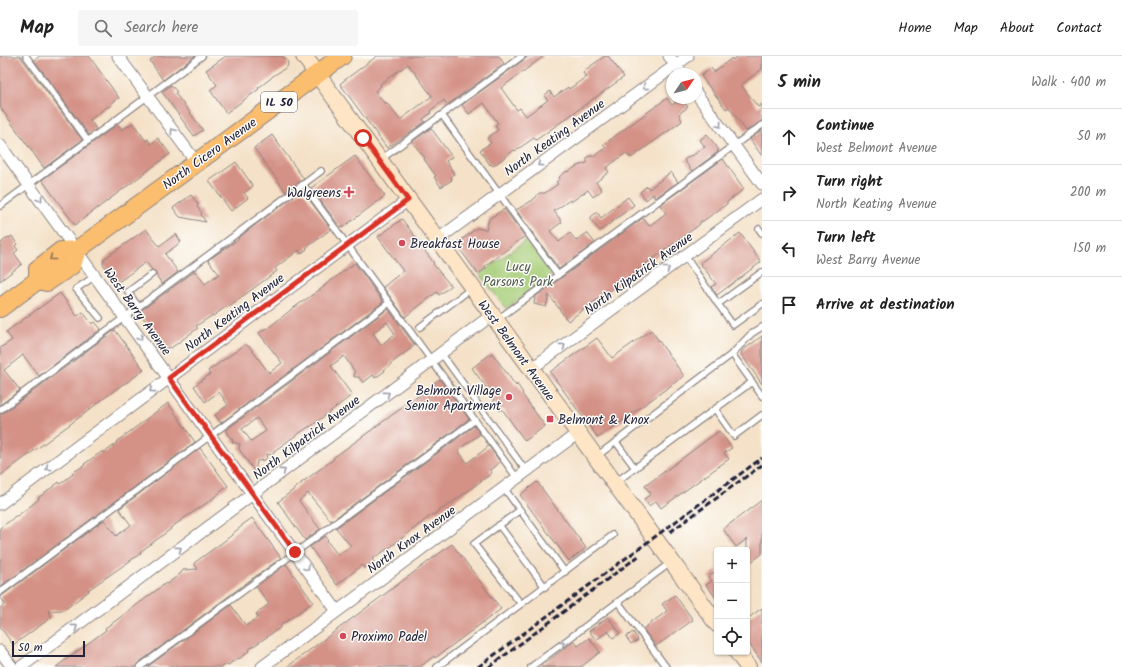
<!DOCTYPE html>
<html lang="en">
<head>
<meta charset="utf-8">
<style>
	body { margin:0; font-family:Kalam,sans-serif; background:#f6f6f6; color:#222 }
	.controls { position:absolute; right:12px; bottom:12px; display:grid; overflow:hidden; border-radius:4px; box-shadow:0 1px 3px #0004 }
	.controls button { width:36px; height:36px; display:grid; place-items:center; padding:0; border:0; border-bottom:1px solid #e0e0e0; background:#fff; color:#222; font:20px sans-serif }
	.compass { position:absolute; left:666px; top:12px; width:36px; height:36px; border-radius:50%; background:#fff; box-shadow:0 1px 3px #0004; rotate:55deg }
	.scale { position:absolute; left:12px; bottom:10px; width:73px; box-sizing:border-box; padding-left:4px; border:2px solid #22223b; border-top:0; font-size:11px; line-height:14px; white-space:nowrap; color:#22223b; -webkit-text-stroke:3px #fdfcf7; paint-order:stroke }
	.stop { position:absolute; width:12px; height:12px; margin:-9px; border:3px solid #d93025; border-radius:50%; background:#fff }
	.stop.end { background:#d93025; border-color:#fff; box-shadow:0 1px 4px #0008 }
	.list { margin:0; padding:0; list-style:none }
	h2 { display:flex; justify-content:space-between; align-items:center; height:52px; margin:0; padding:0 16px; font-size:17px }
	h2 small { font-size:13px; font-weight:400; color:#767676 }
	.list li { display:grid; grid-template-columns:26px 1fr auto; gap:12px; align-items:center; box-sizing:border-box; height:56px; padding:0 16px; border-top:1px solid #e0e0e0 }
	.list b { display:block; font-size:15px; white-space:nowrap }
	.list p { margin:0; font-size:13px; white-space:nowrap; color:#767676 }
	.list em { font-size:13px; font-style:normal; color:#767676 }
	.icon { flex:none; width:22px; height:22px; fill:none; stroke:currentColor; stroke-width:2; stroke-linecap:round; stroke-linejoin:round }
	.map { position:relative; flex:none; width:762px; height:611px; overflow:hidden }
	header { display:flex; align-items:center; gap:24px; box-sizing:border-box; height:56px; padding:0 20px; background:#fff; border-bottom:1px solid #e0e0e0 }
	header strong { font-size:19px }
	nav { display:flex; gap:22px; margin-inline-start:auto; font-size:14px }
	.search { width:280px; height:36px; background:#f6f6f6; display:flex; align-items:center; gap:10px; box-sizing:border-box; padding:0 14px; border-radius:4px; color:#767676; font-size:15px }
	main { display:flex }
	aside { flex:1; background:#fff }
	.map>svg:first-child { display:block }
	.green { fill:#a7ce79; stroke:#64785a }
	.building { fill:#d49186; fill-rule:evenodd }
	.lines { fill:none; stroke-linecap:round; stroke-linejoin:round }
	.service-casing { stroke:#8b8281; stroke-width:8 }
	.minor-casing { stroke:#8b8281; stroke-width:13 }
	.secondary-casing { stroke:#8b8281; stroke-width:18 }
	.primary-casing { stroke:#8b8281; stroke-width:20 }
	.service { stroke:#fff; stroke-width:5.5 }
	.minor { stroke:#fff; stroke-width:11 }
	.secondary { stroke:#fde5c5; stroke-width:16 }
	.primary { stroke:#fbbd6e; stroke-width:18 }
	.rail { stroke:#22223b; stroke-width:3; stroke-dasharray:6 3; stroke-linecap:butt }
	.oneway { stroke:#9c9ca7 }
	.oneway2 { stroke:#8e7054 }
	.route { stroke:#d93025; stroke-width:5 }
	.poi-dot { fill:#d1495b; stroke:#fdfcf7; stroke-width:1.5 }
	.labels { text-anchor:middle; stroke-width:3; stroke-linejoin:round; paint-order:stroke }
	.shield { fill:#fdfcf7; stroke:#646373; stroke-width:1 }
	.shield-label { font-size:12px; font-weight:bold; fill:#22223b }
	.street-label { font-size:13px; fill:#22223b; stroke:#fdfcf7 }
	.poi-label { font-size:13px; fill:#22223b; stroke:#fdfcf7; text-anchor:start }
	.park-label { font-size:13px; fill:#515e51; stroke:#fdfcf7 }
</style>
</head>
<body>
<header>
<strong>Map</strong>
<div class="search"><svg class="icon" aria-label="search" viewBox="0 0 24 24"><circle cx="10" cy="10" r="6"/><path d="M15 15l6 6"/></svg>Search here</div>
<nav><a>Home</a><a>Map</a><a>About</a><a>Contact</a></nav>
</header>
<main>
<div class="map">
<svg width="762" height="611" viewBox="0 0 762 611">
	<rect width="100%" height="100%" fill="#fdfcf7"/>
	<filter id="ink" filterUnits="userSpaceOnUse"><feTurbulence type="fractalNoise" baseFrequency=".025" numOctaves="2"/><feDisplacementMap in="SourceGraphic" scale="8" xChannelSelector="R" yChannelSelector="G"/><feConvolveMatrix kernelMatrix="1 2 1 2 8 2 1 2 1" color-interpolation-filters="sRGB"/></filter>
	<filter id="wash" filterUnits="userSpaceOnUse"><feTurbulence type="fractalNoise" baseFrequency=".012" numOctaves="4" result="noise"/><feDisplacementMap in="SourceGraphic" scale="16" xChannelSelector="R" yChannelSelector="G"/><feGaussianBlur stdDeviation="0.9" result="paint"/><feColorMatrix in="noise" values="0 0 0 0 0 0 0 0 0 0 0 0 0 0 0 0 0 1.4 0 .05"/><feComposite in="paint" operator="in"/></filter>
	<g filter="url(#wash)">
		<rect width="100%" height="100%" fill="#f4e1c7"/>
		<polygon class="green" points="529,182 555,217 506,253 480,218"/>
		<g id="blocks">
			<g class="building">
				<polygon points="0,0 20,0 82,84 44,112 0,51"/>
				<polygon points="40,0 89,0 119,42 112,46 112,48 109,51 107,51 90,64 96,73 89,79 34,4"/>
				<polygon points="156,0 195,0 163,24 150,5"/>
				<polygon points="226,0 282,0 287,4 288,8 287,11 273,20 270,23 258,32 259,33 226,57 210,34 217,29 206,14"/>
				<path d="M377,0H499L504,8L447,49L444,44L430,55L431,57L423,63L425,66L387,92L340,28L342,26ZM408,8L432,40L400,64L386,46L385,48L375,35L381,30L380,28Z"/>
				<polygon points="529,0 544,0 501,32 517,54 520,52 526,60 548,44 544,40 550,35 554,41 568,31 569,33 586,21 583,17 585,15 585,14 605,0 608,0 624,21 536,84 534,82 515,95 514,94 493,110 491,108 490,109 480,94 491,87 487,82 498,74 495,69 498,67 484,47 469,58 462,49"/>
				<polygon points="738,0 762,0 762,13 741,29 758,51 762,48 762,65 746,75 729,51 726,53 701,20 711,12 714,16 732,2 733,4"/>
				<polygon points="171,29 177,36 175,37 203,74 194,80 162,36"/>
				<polygon points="667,42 672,49 681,42 688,51 679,58 682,65 631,102 630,100 629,101 626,97 606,112 609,116 596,126 602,134 593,141 588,134 571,146 570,144 554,155 562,166 550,175 559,186 570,177 576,185 587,177 595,187 559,213 516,154 533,144 539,137 545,137 558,128 556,126 560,123 559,121 567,115 568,116 577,110 587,107 587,102 590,100 595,100 606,92 603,89"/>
				<polygon points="133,67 146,85 148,83 151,88 158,82 170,98 75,169 42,124 118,68 122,74"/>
				<polygon points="431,72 452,101 446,105 454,118 451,120 452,122 451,123 452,124 441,131 434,121 436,120 424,103 425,102 412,86"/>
				<polygon points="762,74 762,100 750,83"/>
				<polygon points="707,78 719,94 717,95 718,96 692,115 684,104 691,99 692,100 705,91 700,84"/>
				<polygon points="272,79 304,123 286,136 254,92"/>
				<polygon points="355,100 385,140 342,172 338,168 311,132"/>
				<polygon points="723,103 744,133 727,146 727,148 703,165 701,165 699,169 568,265 549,239 546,251 534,248 535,241 643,162 649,170 666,157 660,149"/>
				<polygon points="236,106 253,130 244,137 248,142 231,155 209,125"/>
				<polygon points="671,116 678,126 655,142 653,138 646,144 640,136 647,130 649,133"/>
				<polygon points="302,134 331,173 306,192 307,193 301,198 299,194 275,212 277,215 228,251 227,250 213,260 213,259 196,270 198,272 171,292 169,291 166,293 139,256 195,215 205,228 219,218 208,204 239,183 238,182"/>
				<polygon points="191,139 198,148 197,151 202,157 201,159 206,166 180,161 173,152"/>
				<polygon points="628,141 634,149 600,175 591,164 591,161 597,156 601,162"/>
				<polygon points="504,153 525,180 485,210 486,212 478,218 456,188 477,172 486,174 489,163"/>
				<polygon points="402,163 425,194 424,194 434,207 433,208 451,230 439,239 437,236 405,261 383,231 403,215 378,181"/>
				<polygon points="146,173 159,190 176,178 181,186 165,198 178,216 162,228 156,219 156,216 152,214 146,206 117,227 103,208 104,203"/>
				<polygon points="740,177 761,206 717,239 711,231 716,228 700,207"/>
				<polygon points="12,180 17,188 15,190 18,194 14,197 22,208 0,225 0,188 8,181 9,182"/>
				<polygon points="355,207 383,246 221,367 215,359 228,349 219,336 205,346 194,330 210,318 208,315 246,288 248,291 249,290 269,317 282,307 259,277 266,272 267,273 292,253 325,230 325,229"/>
				<polygon points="60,237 77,260 83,256 92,268 95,266 101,273 39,320 23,299 4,314 20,334 0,349 0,292 12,284 6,276"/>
				<path d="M388,253L414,288V290L390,308L391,309L384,314L385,315L375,322L373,319L363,327L359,321H354L355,316L344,300L331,310L352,339L310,371V370L288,385L274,395V397L272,399L267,398L266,403L264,404L257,405L255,416L239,393L240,388L232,386L233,384L227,378V376L226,374ZM387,266L395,278L381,289L373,277ZM257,362L266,375L251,385L242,373Z"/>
				<polygon points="115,274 144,314 130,324 124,328 123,328 99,346 88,355 0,420 0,358 3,357 40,330 44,327"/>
				<polygon points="651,274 684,320 598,382 550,316 597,282 612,302"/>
				<polygon points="762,280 762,328 741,298 742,295"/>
				<polygon points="492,297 516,330 517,328 523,337 522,338 545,370 525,385 502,353 500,355 493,346 495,344 472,312"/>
				<polygon points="440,323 469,363 331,465 308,437 299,445 320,473 305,484 278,446 302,427 301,427 334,403 333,402 432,330 431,329"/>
				<polygon points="168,347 195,386 0,531 0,472 11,464 15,460 17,460 33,448 39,443 38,442 59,426 60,428 73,418 72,417 85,409 84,408 103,395 104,397 117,387 116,386"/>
				<polygon points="474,370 480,378 458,394 467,407 489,390 500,406 490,414 492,417 450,448 429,461 389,492 372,503 374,506 364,512 362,509 337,529 310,491 325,480 328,484 327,485 338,499 351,490 336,472"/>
				<polygon points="719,375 732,392 724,397 729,403 661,452 656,445 649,450 644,443 651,438 645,430"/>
				<polygon points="200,392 228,430 214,441 214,442 170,472 171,473 140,496 141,497 137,500 88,534 89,535 68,551 62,554 48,555 52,561 13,589 12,587 0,571 0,552 5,548 0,540 3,539 104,464 116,480 131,469 119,453"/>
				<polygon points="537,426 586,492 569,505 520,439"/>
				<polygon points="762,444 762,498 747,509 747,483 736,491 723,473"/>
				<polygon points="252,462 281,502 249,525 137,608 136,611 56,611 106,574 105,572 114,566 166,527 167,528 181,517 183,514 198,513 194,507 223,486 232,479 232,478 242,470 242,469"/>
				<polygon points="452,488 501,553 435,602 434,600 420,611 287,611"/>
				<polygon points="286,508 313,546 280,570 281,571 248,594 249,595 239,603 238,602 228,609 227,608 222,611 147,611 231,549 246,570 258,561 256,558 269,548 256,530"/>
				<polygon points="717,514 717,543 706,529 712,525 708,521"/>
				<polygon points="675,539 693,564 656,590 643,573 667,555 662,548"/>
				<polygon points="762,552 762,606 747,585 747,563"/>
				<polygon points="608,561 620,577 613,582 608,575 596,584 589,575"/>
				<polygon points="633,576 638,584 631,588 626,581"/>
				<polygon points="589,582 600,596 581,611 540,611 574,585 578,590"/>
			</g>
		</g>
	</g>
	<g filter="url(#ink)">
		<use href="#blocks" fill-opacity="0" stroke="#8b8281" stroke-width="1"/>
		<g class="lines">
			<defs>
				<g id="service">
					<polyline points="26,0 88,85"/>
					<polyline points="442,59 558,219"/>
					<polyline points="380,104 522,0"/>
					<polyline points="303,128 517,422"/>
					<polyline points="0,150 202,0"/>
					<polyline points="759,173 762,177"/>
					<polyline points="685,200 718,248 762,216"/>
					<polyline points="95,220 76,233 100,262"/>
					<polyline points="718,248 733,269 762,248"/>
					<polyline points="138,250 128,236 152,218"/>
					<polyline points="498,263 762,69"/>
					<polyline points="420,271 472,232"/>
					<polyline points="441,297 526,415"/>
					<polyline points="732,298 751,278 762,271"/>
					<polyline points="715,353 752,326"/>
					<polyline points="0,354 321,115"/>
					<polyline points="616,386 635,412"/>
					<polyline points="597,400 732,298 762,340"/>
					<polyline points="616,426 715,353 734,380 762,359"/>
					<polyline points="504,432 565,516"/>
					<polyline points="520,454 474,488 521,548"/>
					<polyline points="499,469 545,531"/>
					<polyline points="0,536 389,247"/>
					<polyline points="618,546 666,611"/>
					<polyline points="140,611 475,364"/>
					<polyline points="437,611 613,479"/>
					<polyline points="531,611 670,507"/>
				</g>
				<g id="minor">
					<polyline points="118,0 196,106"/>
					<polyline points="669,0 682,18"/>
					<polyline points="696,37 762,128"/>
					<polyline points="0,89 337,555"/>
					<polyline points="437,184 688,0"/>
					<polyline points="531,313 762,143"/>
					<polyline points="0,448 408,144"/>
					<polyline points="0,595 12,611"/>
					<polyline points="21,611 492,259"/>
					<polyline points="262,611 578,377"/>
				</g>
				<g id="secondary">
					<polyline points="304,0 717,568"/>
					<polyline points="737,596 748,611"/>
				</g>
				<g id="primary">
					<polyline points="38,224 38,213 61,195 77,194 342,0"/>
					<polyline points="38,224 47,226 72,209 77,194"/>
					<polyline points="0,252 38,224"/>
				</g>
			</defs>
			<use href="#service" class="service-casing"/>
			<use href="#minor" class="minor-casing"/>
			<use href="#secondary" class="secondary-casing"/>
			<use href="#primary" class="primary-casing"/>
			<use href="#service" class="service"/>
			<use href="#minor" class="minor"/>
			<use href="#secondary" class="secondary"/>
			<use href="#primary" class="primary"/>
			<g class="rail">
				<polyline points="670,476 762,409"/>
				<polyline points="478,611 762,402"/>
				<polyline points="489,611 640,499"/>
			</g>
		</g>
		<defs><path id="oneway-chevron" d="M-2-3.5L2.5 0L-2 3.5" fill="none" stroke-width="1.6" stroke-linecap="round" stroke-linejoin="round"/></defs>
		<g class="oneway">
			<use href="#oneway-chevron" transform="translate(645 31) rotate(144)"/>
			<use href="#oneway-chevron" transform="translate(719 69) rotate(54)"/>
			<use href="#oneway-chevron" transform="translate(173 75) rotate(-126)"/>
			<use href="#oneway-chevron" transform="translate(540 108) rotate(144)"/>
			<use href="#oneway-chevron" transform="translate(40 143) rotate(54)"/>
			<use href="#oneway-chevron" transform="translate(667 213) rotate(-36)"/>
			<use href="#oneway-chevron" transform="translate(140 282) rotate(54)"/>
			<use href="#oneway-chevron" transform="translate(563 290) rotate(-36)"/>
			<use href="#oneway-chevron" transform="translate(152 334) rotate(143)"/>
			<use href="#oneway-chevron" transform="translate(387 338) rotate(-37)"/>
			<use href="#oneway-chevron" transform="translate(48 412) rotate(143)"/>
			<use href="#oneway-chevron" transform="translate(283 415) rotate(-37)"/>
			<use href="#oneway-chevron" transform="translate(179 493) rotate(-37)"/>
			<use href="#oneway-chevron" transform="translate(307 512) rotate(54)"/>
			<use href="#oneway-chevron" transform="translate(75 571) rotate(-37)"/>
			<use href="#oneway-chevron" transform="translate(562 588) rotate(-37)"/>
		</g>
		<use class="oneway2" href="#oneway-chevron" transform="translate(52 202) rotate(142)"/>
	</g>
	<g class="lines" filter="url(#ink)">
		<polyline class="route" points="295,496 169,322 408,144 363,82"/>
	</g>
	<g class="poi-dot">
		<path d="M347 130h4v4h4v4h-4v4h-4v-4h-4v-4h4z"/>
		<circle cx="402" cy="187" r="4"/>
		<circle cx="509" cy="341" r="4"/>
		<rect x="546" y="359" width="8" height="8" rx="2"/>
		<circle cx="343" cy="580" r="4"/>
	</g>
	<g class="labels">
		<rect class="shield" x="261" y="36" width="36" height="20" rx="3"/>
		<g class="shield-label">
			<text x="279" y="50">IL 50</text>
		</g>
		<g class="street-label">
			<text transform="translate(554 81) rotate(-36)" y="5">North Keating Avenue</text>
			<text transform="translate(209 97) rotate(-36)" y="5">North Cicero Avenue</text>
			<text transform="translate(638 217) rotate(-36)" y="5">North Kilpatrick Avenue</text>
			<text transform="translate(138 255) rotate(54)" y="5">West Barry Avenue</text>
			<text transform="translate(234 256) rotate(-37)" y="5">North Keating Avenue</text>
			<text transform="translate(517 294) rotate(54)" y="5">West Belmont Avenue</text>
			<text transform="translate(306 381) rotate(-37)" y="5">North Kilpatrick Avenue</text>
			<text transform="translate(411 483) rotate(-36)" y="5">North Knox Avenue</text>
		</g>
		<g class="poi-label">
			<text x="341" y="141" text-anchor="end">Walgreens</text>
			<text x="410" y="192">Breakfast House</text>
			<text x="501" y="339" text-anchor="end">Belmont Village<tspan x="501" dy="15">Senior Apartment</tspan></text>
			<text x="558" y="368">Belmont &amp; Knox</text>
			<text x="351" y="585">Proximo Padel</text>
		</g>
		<g class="park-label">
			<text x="518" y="215">Lucy<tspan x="518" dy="15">Parsons Park</tspan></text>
		</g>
	</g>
</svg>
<div class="controls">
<button>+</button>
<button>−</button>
<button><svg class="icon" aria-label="locate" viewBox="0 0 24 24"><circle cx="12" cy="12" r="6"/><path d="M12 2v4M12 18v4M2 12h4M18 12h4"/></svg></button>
</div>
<svg class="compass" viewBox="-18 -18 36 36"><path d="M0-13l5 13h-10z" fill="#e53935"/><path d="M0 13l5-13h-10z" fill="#767676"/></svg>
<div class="scale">50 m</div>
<div class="stop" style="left:363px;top:82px"></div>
<div class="stop end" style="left:295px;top:496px"></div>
</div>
<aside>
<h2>5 min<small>Walk · 400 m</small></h2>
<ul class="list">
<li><svg class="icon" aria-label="ahead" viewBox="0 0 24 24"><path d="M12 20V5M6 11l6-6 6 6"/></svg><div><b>Continue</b><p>West Belmont Avenue</p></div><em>50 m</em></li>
<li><svg class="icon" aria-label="right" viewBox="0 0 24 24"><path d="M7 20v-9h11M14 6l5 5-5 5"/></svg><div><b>Turn right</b><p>North Keating Avenue</p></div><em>200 m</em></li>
<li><svg class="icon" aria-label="left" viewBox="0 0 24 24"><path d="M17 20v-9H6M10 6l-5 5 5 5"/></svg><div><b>Turn left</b><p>West Barry Avenue</p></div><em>150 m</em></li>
<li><svg class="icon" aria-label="arrive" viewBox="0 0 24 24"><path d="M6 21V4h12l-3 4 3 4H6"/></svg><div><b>Arrive at destination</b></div></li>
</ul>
</aside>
</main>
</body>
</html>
